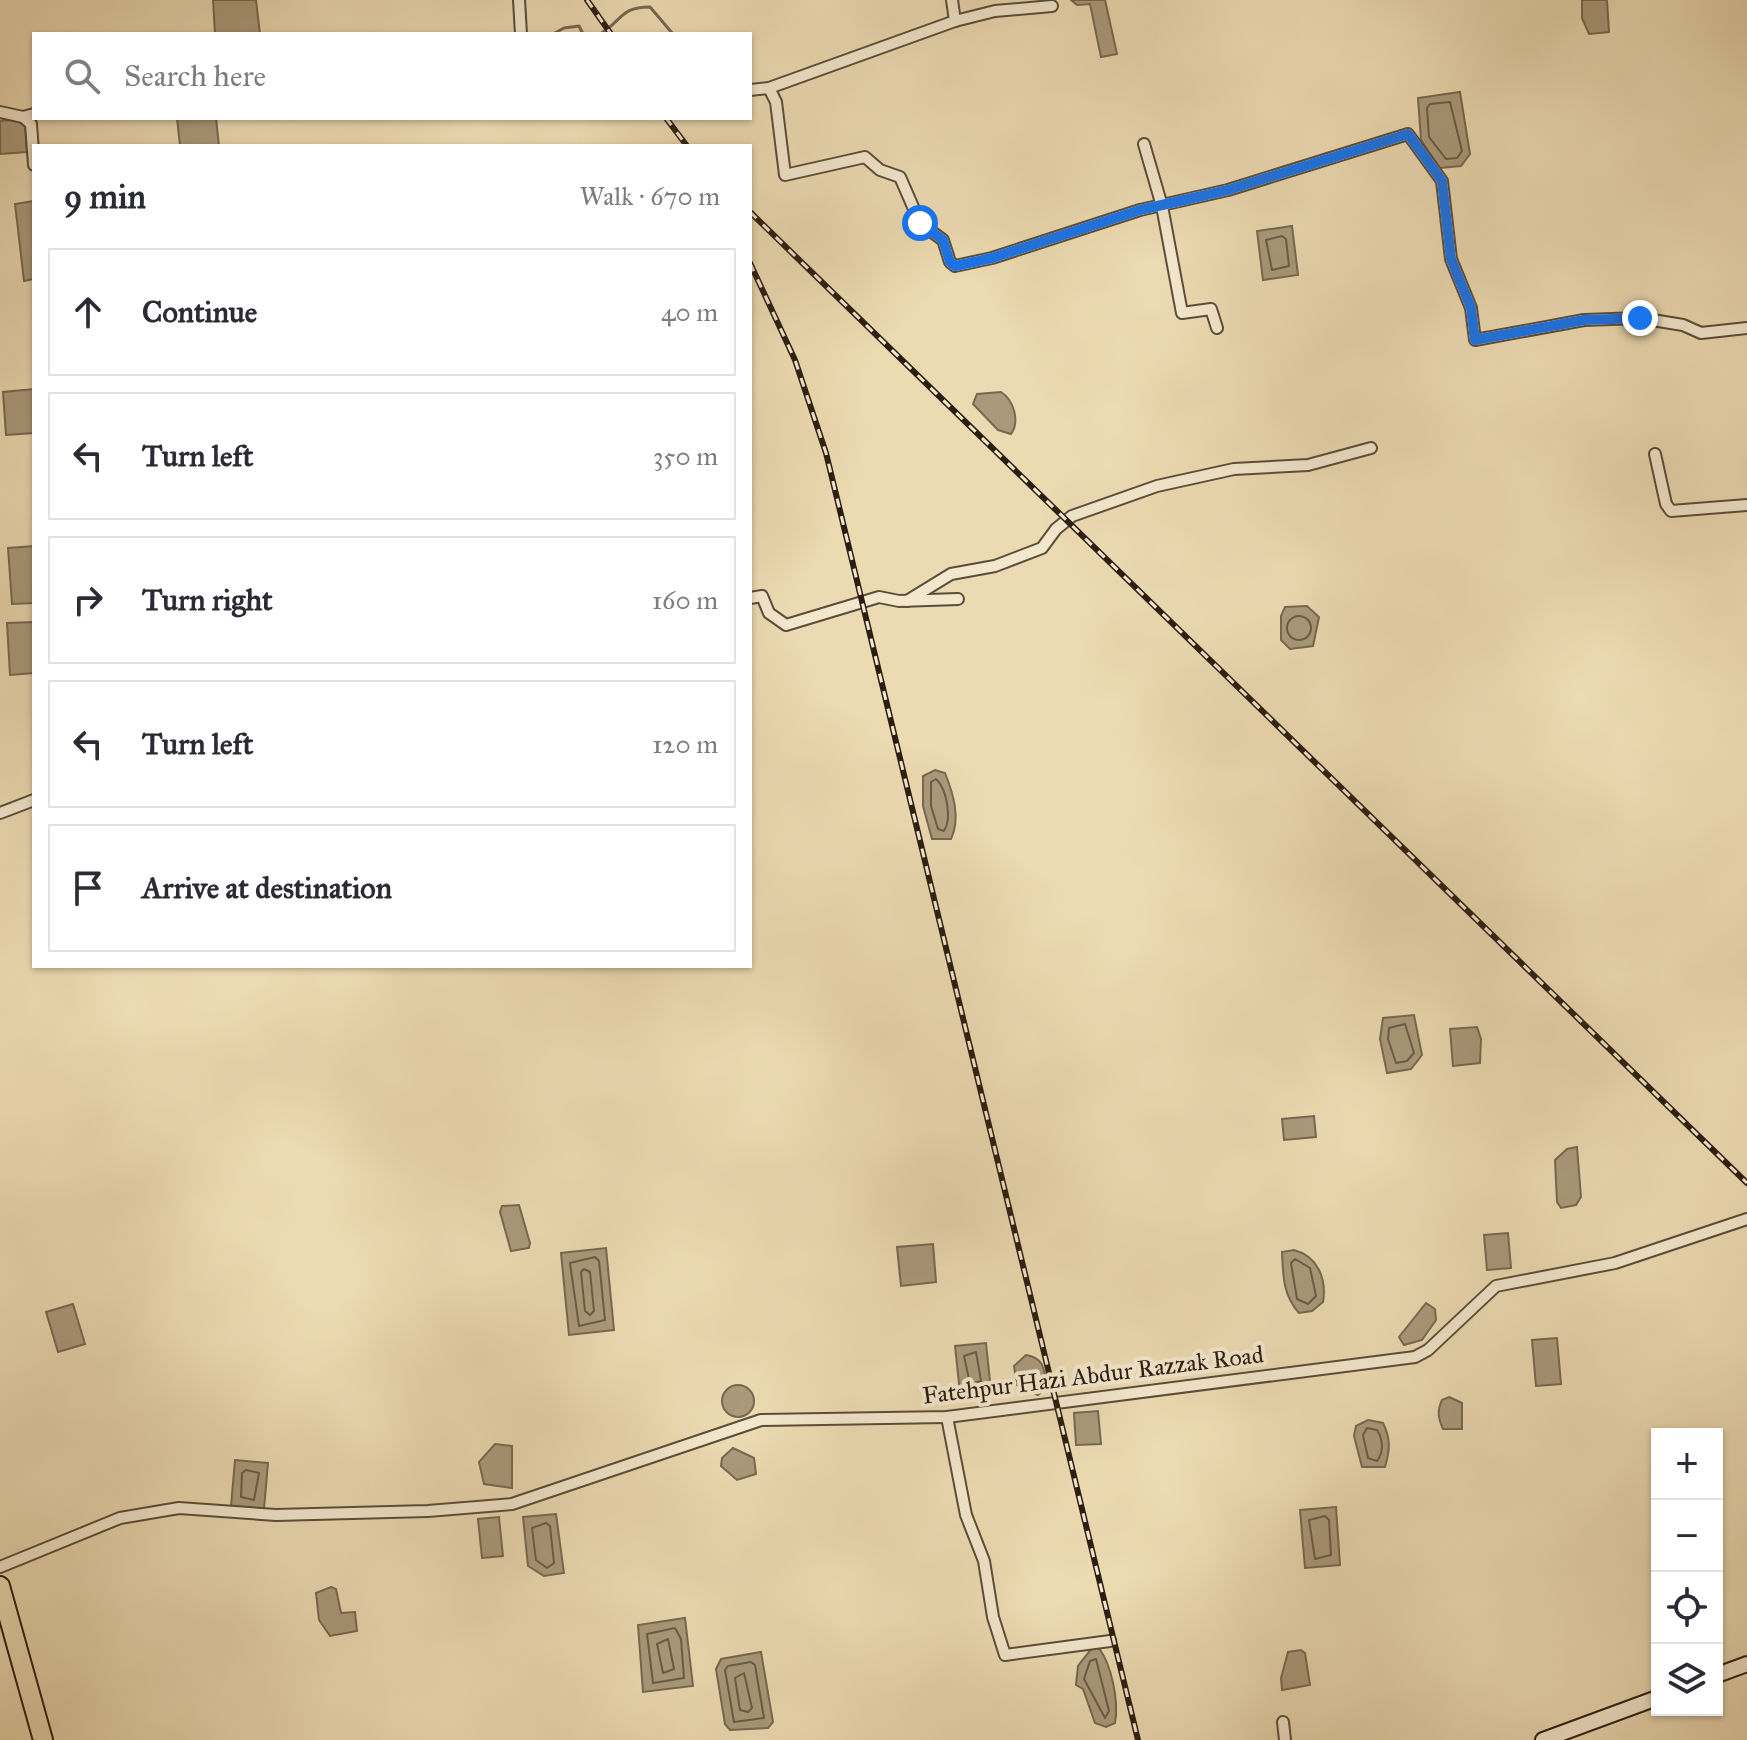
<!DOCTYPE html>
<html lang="en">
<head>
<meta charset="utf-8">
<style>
	body { margin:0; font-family:"IM FELL Great Primer",serif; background:#f2f2f3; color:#2b2b33 }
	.controls { position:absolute; right:24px; bottom:24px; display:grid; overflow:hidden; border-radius:0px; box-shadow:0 2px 6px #0004 }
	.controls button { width:72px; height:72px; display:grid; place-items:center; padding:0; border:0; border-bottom:2px solid #e1e1e2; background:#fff; color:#2b2b33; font:40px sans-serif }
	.stop { position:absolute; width:24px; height:24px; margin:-18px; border:6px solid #1a73e8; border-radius:50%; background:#fff }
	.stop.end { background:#1a73e8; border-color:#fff; box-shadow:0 2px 8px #0008 }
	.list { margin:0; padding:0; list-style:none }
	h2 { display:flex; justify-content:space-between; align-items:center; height:104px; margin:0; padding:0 32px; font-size:34px }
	h2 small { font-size:26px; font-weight:400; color:#7c7c81 }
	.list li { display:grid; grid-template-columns:52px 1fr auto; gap:24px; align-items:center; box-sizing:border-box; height:128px; margin:0 16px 16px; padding:0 16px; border:2px solid #e1e1e2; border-radius:0px }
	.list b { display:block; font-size:30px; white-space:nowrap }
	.list em { font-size:26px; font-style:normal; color:#7c7c81 }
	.icon { flex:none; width:44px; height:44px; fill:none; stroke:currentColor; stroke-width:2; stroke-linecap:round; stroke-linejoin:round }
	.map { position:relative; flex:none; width:1747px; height:1740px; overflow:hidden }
	.search { position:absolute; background:#fff; box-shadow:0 2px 6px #0004; left:32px; top:32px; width:720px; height:88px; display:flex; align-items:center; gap:20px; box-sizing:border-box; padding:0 28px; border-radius:0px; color:#7c7c81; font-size:30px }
	.panel { position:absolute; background:#fff; box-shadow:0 2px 6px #0004; left:32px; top:144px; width:720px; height:824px; border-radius:0px }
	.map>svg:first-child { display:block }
	.water { fill:#aa9a7b; stroke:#776851; stroke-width:2 }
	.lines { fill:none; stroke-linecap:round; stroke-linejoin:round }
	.shore { stroke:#6a5c46; stroke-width:2 }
	.stream { stroke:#776851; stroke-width:3 }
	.street-casing { stroke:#5b4d39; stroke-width:14 }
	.secondary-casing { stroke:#2b1e11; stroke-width:18 }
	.highway-casing { stroke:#2b1e11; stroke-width:22 }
	.street { stroke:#f3e7cd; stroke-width:10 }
	.secondary { stroke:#f3e7cd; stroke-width:14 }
	.highway { stroke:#ecdab2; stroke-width:18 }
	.rail-casing { stroke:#2b1e11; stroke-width:6 }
	.rail { stroke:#f3e7cd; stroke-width:3; stroke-dasharray:9; stroke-linecap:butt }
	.route { stroke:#1a73e8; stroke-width:10 }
	.labels { text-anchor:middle; stroke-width:8; stroke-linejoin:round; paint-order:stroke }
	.street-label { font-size:24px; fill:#2b1e11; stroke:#f3e7cd }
</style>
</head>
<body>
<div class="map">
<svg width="1747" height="1740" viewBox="0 0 1747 1740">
	<rect width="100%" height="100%" fill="#ecdab2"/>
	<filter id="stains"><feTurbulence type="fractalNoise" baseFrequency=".0025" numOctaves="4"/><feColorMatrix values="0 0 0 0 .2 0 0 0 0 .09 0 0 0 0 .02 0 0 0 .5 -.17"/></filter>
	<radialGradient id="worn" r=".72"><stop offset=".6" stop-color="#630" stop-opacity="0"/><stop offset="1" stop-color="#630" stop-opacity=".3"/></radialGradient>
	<g class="water">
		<polygon points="213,0 256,0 260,34 215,34"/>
		<polygon points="1071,0 1105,0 1117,54 1101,57 1090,4 1077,5"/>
		<polygon points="1582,0 1607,0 1609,32 1589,34 1582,18"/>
		<polygon points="1460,92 1470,154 1461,166 1440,168 1421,140 1418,98"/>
		<polygon points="177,118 216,118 219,146 180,146"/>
		<polygon points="11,120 25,124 27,152 0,154 0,121"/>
		<polygon points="34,201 34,279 24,281 15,204"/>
		<polygon points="1292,226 1298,275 1263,280 1257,231"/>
		<polygon points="34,389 34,433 6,435 3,392"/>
		<path d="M1001,392C1014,400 1020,422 1011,434L998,430L973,404L977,394Z"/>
		<polygon points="34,546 34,603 12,604 8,548"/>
		<polygon points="1307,606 1319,617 1313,646 1290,649 1281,640 1281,616 1285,607"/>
		<polygon points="34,622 34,673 10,675 7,623"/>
		<path d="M935,770L945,773C953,793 961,818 951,839H932L923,806V776Z"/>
		<polygon points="1414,1015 1422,1055 1411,1069 1387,1073 1380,1039 1383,1018"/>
		<polygon points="1477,1027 1481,1039 1480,1063 1453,1066 1450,1029"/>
		<polygon points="1314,1116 1316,1137 1284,1140 1282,1119"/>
		<polygon points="1577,1147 1581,1197 1576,1205 1561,1208 1557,1202 1555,1160 1567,1149"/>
		<polygon points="519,1205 530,1243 529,1248 511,1251 500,1212 502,1206"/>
		<polygon points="1508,1233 1511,1268 1487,1270 1484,1235"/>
		<polygon points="933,1244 936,1282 901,1286 897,1247"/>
		<polygon points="606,1248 614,1330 569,1335 561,1253"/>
		<path d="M1294,1250C1317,1256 1327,1278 1323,1302L1312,1311L1299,1313C1283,1295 1283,1276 1282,1252Z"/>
		<polygon points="1426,1303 1435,1309 1436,1320 1422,1340 1404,1345 1399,1337"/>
		<polygon points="73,1304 85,1344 58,1352 46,1312"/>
		<polygon points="1557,1338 1561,1384 1536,1386 1532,1340"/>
		<polygon points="986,1343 991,1391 960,1393 955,1346"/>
		<path d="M1026,1355C1045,1358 1044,1370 1047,1387L1038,1395L1017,1385L1014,1366Z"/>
		<circle cx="738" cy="1401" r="16"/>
		<path d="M1449,1397L1462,1403V1429H1443C1438,1418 1437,1411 1442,1400Z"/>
		<polygon points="1098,1411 1101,1444 1076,1445 1074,1413"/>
		<path d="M1368,1420L1383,1423C1391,1439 1390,1450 1385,1467H1362L1354,1436L1356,1426Z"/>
		<polygon points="495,1444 512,1446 512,1488 484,1484 479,1462"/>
		<polygon points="733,1448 754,1458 756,1474 737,1480 721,1466 722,1458"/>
		<polygon points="235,1460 268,1463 264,1509 231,1506"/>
		<polygon points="1336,1507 1340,1565 1305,1568 1300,1510"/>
		<polygon points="556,1514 564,1573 544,1576 528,1566 523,1517"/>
		<polygon points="499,1517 503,1556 482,1558 478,1519"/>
		<polygon points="331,1587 336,1589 341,1613 355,1612 357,1631 330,1636 319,1620 316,1593"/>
		<polygon points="685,1618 693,1686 643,1692 638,1625"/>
		<path d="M1092,1648H1099C1112,1666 1119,1702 1115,1723L1106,1727L1095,1723L1083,1689L1076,1685L1078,1666Z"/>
		<polygon points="1301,1650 1305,1653 1310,1685 1282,1690 1281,1678 1288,1652"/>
		<polygon points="761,1652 773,1722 768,1728 730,1730 725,1724 716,1669 721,1659"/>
	</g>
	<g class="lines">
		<g class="shore">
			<polygon points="1450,102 1462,151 1457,158 1446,159 1429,137 1427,108 1430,104"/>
			<polygon points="1282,236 1286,239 1289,266 1272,270 1266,240"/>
			<circle cx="1299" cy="628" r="12"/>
			<path d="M936,779C947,789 952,819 944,831L938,829L931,806V782Z"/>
			<polygon points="1405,1024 1414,1053 1407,1061 1396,1063 1388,1039 1389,1028"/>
			<polygon points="595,1257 599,1261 605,1320 579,1326 570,1263"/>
			<polygon points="1295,1259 1310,1268 1316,1296 1308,1304 1297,1299 1291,1263"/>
			<polygon points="584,1269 590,1272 594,1311 590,1315 585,1311 581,1272"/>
			<polygon points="976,1352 981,1381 970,1384 964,1356"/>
			<path d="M1367,1428L1377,1430C1383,1439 1384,1452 1377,1461L1368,1458L1363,1435Z"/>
			<polygon points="246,1470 259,1473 254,1500 241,1497 242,1473"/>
			<polygon points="1325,1516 1329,1520 1331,1555 1315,1559 1309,1520"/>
			<polygon points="546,1523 550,1526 554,1563 547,1568 536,1560 532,1528"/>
			<polygon points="675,1628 681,1639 684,1678 653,1683 647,1634"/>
			<polygon points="668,1639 674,1669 663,1673 657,1644"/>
			<polygon points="1096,1659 1109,1711 1105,1718 1084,1679 1090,1661"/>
			<polygon points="751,1662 755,1665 764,1718 734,1722 725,1670 728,1666"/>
			<polygon points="744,1673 752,1708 748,1712 740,1710 735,1678"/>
		</g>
		<g class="stream">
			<polyline points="525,34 541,34"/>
			<polyline points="553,34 564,28 579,26 583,34"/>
			<path d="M600,34C622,21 620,7 650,7L673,34"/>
		</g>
		<defs>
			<g id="street">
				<polyline points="519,0 521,34"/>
				<polyline points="955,21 995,11 1052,6"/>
				<polyline points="769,88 776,102 785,175 865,157 880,170 900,177 920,223 943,240 950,262 955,266 992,258 1140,210 1228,190 1408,134 1442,181 1451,259 1471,308 1475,340 1584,320 1640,318 1683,325 1701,333 1747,328"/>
				<polyline points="750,90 769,88 955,21 952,0"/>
				<polyline points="0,112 23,117 34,114"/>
				<polyline points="23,117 31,124 34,165"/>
				<polyline points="1144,144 1162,206 1182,313 1211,309 1217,328"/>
				<polyline points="1655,454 1666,504 1671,511 1747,505"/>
				<polyline points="750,598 762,596 769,613 786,625 879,597 899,601 958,599"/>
				<polyline points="907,601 951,574 995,566 1042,548 1056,529 1072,516 1157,486 1234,469 1308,465 1371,448"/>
				<polyline points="0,813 34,800"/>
				<polyline points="947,1417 966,1515 984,1561 993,1617 1005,1655 1110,1641"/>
				<polyline points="0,1567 120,1518 179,1508 276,1515 428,1511 512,1504 761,1420 947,1417 1415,1357 1428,1350 1496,1286 1615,1263 1747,1219"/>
				<polyline points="1283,1722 1285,1740"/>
			</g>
			<g id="secondary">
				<polyline points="1717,1675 1747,1664"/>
				<polyline points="1543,1740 1657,1698"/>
			</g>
			<polyline id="highway" points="0,1586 43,1740"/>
		</defs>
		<use href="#street" class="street-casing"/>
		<use href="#secondary" class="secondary-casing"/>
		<use href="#highway" class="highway-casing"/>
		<use href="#street" class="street"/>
		<use href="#secondary" class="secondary"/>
		<use href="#highway" class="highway"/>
		<defs>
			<g id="rail">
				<polyline points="587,0 611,34"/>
				<polyline points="666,118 687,146"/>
				<polyline points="750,212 1747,1183"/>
				<polyline points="750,263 795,360 826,453 1138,1740"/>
			</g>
		</defs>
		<use href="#rail" class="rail-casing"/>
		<use href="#rail" class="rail"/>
	</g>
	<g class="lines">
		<polyline class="route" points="920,223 943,240 950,262 955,266 992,258 1140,210 1228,190 1408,134 1442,181 1451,259 1471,308 1475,340 1584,320 1640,318"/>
	</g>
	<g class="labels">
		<g class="street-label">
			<text transform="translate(1093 1375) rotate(-7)" y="8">Fatehpur Hazi Abdur Razzak Road</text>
		</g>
	</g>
	<rect width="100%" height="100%" filter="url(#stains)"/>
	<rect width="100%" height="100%" fill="url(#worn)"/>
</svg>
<div class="controls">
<button>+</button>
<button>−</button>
<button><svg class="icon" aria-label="locate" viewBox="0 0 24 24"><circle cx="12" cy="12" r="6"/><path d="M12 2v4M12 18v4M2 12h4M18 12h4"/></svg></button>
<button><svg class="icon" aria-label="layers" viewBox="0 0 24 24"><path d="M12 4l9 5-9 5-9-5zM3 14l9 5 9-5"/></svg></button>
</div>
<div class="stop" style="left:920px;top:223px"></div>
<div class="stop end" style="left:1640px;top:318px"></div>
<div class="search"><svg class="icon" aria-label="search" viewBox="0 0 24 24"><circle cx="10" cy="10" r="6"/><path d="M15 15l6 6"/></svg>Search here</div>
<section class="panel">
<h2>9 min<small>Walk · 670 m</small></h2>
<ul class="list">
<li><svg class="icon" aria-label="ahead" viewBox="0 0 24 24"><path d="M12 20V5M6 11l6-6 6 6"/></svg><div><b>Continue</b></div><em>40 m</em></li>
<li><svg class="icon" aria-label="left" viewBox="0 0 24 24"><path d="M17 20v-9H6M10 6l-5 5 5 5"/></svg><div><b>Turn left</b></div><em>350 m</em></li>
<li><svg class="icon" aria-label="right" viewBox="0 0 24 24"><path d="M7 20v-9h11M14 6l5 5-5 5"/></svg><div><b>Turn right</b></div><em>160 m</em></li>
<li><svg class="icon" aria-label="left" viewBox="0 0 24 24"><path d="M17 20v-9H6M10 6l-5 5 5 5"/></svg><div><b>Turn left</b></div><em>120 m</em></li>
<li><svg class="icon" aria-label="arrive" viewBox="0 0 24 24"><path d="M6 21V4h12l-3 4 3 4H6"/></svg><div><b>Arrive at destination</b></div></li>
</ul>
</section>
</div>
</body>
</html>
